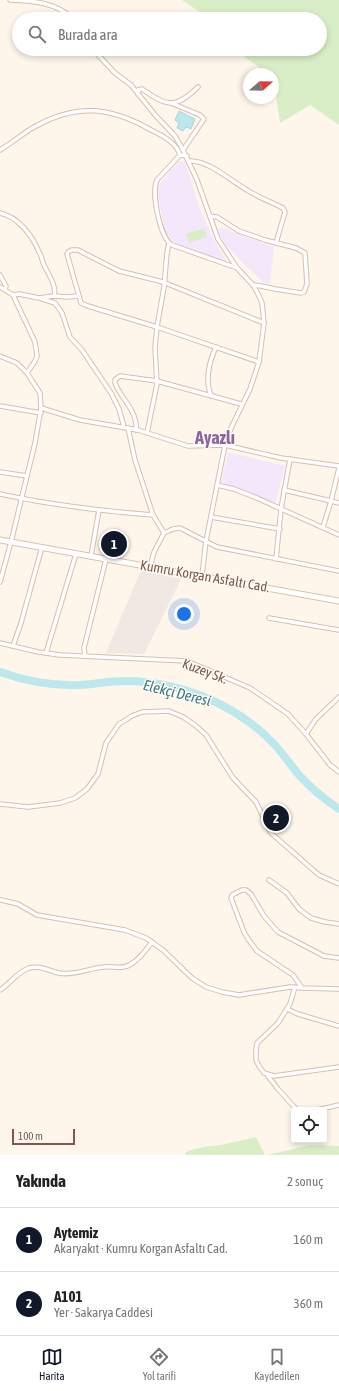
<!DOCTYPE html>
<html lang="tr">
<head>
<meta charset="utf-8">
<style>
	body { margin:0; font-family:"Asap Condensed",sans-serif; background:#f2f2f2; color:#222 }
	.controls { position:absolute; right:12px; bottom:12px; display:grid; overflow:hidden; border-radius:4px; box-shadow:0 2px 6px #0003 }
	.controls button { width:36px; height:36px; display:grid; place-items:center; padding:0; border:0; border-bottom:1px solid #e0e0e0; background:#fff; color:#222; font:20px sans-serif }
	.compass { position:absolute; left:243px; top:68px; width:36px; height:36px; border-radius:50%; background:#fff; box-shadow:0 2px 6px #0003; rotate:70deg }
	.scale { position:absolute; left:12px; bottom:10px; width:63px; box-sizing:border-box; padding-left:4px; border:2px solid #7d594a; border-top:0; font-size:11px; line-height:14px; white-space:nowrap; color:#7d594a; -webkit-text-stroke:3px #fffaf3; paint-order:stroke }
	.you { position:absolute; left:184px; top:614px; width:14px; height:14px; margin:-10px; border:3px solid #fff; border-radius:50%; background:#1a73e8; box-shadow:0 0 0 6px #1a73e833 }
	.badge { display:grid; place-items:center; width:26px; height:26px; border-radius:50%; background:#111827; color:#fff; font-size:13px; font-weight:700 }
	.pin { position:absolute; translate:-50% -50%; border:2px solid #fff; box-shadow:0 1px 4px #0006 }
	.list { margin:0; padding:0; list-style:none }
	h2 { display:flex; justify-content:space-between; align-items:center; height:52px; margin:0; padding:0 16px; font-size:17px }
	h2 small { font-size:13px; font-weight:400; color:#767676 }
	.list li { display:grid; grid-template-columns:26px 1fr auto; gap:12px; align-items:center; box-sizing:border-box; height:64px; padding:0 16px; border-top:1px solid #e0e0e0 }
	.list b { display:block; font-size:15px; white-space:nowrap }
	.list p { margin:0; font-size:13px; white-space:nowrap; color:#767676 }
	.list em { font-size:13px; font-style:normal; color:#767676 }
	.icon { flex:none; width:22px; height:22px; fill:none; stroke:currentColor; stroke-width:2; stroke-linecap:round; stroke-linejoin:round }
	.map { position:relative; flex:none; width:339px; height:1155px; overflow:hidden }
	.search { position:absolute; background:#fff; box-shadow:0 2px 6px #0003; left:12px; right:12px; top:12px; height:44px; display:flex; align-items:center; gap:10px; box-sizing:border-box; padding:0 14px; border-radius:22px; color:#767676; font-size:15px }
	.sheet { height:180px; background:#fff }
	nav { display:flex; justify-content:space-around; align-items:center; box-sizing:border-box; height:56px; border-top:1px solid #e0e0e0; background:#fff; font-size:11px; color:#767676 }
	nav a { display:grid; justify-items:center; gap:2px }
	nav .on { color:#111827 }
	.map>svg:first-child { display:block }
	.industrial { fill:#f0e9e3 }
	.education { fill:#f3e7fb }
	.green { fill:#d9eec6 }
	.water { fill:#bce7eb; stroke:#a1d8de }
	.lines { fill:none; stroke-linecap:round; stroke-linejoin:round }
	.river { stroke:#bce7eb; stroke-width:8 }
	.street-casing { stroke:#d5bfb1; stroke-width:5.5 }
	.secondary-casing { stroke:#dbc0b0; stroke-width:7 }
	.street { stroke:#fff; stroke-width:3.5 }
	.secondary { stroke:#fff; stroke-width:5 }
	.labels { text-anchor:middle; stroke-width:3; stroke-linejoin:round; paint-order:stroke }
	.street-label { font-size:14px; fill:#7d594a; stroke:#fffaf3 }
	.water-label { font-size:15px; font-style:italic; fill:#3b7b83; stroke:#fffaf3 }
	.district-label { font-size:18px; font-weight:bold; fill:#8966a0; stroke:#fffaf3 }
</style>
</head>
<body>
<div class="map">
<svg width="339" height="1155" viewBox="0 0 339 1155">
	<rect width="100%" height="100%" fill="#fef6eb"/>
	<polygon class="industrial" points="141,570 181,579 144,654 106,653"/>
	<g class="education">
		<polygon points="179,161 185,162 200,209 215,242 227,262 220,262 175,243 165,231 157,192 159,185"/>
		<polygon points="223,227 235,233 236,232 248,238 274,247 270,284 263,282 243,263 224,243 218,230"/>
		<polygon points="228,452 285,466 275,504 221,482"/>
	</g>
	<g class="green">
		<polygon points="182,0 339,0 339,125 310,105 280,123 273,74 268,74 234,49 320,49 320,19 210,19"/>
		<polygon points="204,228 207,237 189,243 186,234"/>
		<polygon points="256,1137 265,1155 185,1155 187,1151 203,1147 221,1145"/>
		<polygon points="311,1145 339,1146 339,1155 267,1155"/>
	</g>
	<polygon class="water" points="179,111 195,119 191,129 186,127 183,131 177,128 179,123 175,120"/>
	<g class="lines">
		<path class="river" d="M0,672C25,681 53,686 80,685C95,684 110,681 126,681C152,681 178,687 202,696C229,707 253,722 273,743C283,753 290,765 300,776C311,788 324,799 339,809"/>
		<defs>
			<g id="street">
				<path d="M10,0C33,1 56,2 73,19"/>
				<polyline points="95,49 98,55 115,73 131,85 156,116 175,136 183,150 197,180 218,239 237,268 253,285 258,294 262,303 264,323 259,362 250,389 232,426 225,445 206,541 202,575"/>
				<path d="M138,94V90L142,89C168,107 175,109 198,87"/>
				<polyline points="171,103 200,115 204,119 183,150"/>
				<path d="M0,150C12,143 23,133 36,126C77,103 111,107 151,130C162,135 177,143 180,155"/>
				<path d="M187,156L180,155L157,180C151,193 160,238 172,245L237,268"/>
				<path d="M190,161C208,160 231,181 247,190C258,197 271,202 283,208L285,212L276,243"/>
				<path d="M0,213C18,217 32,235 39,252C42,256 42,262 45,267C49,275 57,287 54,296"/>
				<polyline points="210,216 217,217 239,231 265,240 296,248 305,253 307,284 304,292 301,293 275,289 261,286 253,285"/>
				<polyline points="0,275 6,286 5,289"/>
				<polyline points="0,287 13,295 35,342 37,356 35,361 27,373"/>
				<polyline points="13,295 19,294 39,298 54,296 67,297 79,296 81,303 88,306 157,327 259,362"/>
				<polyline points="79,296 67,254 68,252 72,250 78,250 119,271 163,282 264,323"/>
				<polyline points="42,299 55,303 62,313 70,337 82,350 111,393 119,409 124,427"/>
				<polyline points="0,356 17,363 27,373 40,393 41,408 35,443 11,542 0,582"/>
				<path d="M211,396C205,380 209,362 216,347"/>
				<polyline points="0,406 41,413"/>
				<polyline points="41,408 80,420 138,430 188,446 225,445 281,458 339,466"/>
				<polyline points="128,428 135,460 153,515"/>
				<path d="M136,430C138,411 121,399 115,383V380L120,376L157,381L241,404"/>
				<polyline points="147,433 157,384 155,347 157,327 164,287 167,253 169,243"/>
				<polyline points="0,472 27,476"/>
				<polyline points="217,485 234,489 257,498 339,535"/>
				<polyline points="284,490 331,501 339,468"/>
				<path d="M0,494C50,505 102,511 153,515L164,533"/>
				<polyline points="211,517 280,529"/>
				<polyline points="323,527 331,501 339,503"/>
				<polyline points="91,556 99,510"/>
				<polyline points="276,559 281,509 290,459"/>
				<polyline points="150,567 154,552 164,533 173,529 180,528 217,547 339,571"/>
				<polyline points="269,618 339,630"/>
				<polyline points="0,643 38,652 60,655 187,661 250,688 288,714 306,734 330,765 339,772"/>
				<polyline points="13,646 21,623 42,547"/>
				<polyline points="46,653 76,554"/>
				<polyline points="85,656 84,648 106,559"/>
				<polyline points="306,734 316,719 339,697"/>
				<polyline points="0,804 28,807 60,803 75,798 87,789 98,774 106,743 119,724 132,716 142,712 169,711 183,717 195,725 206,735 233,778 256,802 271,833 319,875 339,884"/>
				<polyline points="269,880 287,893 299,909 311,918 325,922 339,924"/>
				<polyline points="1,900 18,904 37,915 125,930 146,938 163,950 192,978 206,987 222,992 239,995 290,987 302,988 339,989"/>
				<polyline points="295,987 290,1004 278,1023 257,1043 256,1051 256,1060 259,1066 264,1073 274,1076 339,1067"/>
				<polyline points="302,988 293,975 257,951 248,939 244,932 231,898 232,895 242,890 246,890 251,894 264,916 278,932 324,956 339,958"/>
				<path d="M0,990C10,984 17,972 29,968C40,965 49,971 59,973C74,976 90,968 104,967C113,966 123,970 131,964C140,959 146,950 152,942"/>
				<polyline points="287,1009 298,1014 339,1026"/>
				<polyline points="268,1076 278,1089 297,1110"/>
				<polyline points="317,1110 339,1105"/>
			</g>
			<polyline id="secondary" points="0,540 339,601"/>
		</defs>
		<use href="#street" class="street-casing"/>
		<use href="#secondary" class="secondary-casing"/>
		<use href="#street" class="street"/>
		<use href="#secondary" class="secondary"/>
	</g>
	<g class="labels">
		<g class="street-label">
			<text transform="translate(205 576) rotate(10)" y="5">Kumru Korgan Asfaltı Cad.</text>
			<text transform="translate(205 671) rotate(21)" y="5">Kuzey Sk.</text>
		</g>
		<g class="water-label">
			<text transform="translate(177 693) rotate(14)" y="5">Elekçi Deresi</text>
		</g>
		<g class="district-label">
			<text x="215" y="444">Ayazlı</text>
		</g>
	</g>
</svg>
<div class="controls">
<button><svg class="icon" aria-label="locate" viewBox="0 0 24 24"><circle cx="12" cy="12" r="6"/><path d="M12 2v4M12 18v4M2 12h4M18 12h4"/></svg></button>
</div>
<svg class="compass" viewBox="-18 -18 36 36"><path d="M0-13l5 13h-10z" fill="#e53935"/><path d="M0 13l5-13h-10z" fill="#767676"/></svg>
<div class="scale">100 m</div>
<div class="you"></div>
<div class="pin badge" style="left:114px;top:544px">1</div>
<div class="pin badge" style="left:276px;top:818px">2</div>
<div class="search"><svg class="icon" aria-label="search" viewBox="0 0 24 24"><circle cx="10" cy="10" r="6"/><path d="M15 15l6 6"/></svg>Burada ara</div>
</div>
<section class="sheet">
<h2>Yakında<small>2 sonuç</small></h2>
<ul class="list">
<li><span class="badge">1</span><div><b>Aytemiz</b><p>Akaryakıt · Kumru Korgan Asfaltı Cad.</p></div><em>160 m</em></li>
<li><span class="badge">2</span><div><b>A101</b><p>Yer · Sakarya Caddesi</p></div><em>360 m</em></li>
</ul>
</section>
<nav>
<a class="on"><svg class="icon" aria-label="map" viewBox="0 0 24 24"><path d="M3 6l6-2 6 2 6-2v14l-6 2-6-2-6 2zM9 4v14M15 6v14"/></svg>Harita</a>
<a><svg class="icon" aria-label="directions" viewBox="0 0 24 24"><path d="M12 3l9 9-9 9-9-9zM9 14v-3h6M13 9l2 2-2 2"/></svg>Yol tarifi</a>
<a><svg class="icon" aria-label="saved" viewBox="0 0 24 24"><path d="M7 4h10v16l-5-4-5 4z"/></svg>Kaydedilen</a>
</nav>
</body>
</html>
